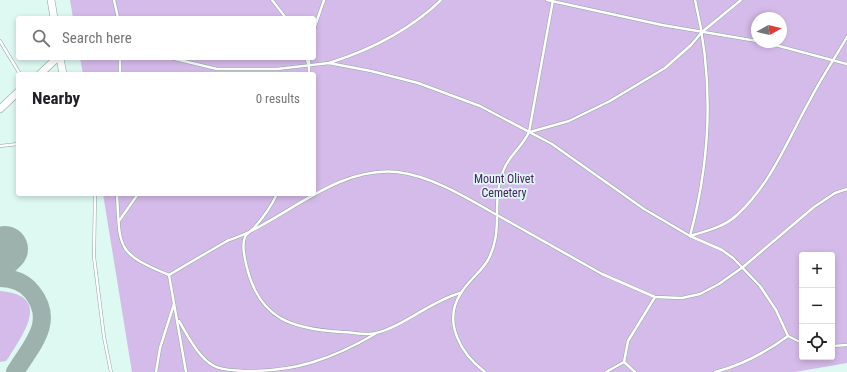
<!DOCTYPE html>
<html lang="en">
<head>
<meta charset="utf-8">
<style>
	body { margin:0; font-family:"Roboto Condensed",sans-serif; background:#f2f2f2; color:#202124 }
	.controls { position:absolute; right:12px; bottom:12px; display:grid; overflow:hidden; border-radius:4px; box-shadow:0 2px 6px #0003 }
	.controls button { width:36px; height:36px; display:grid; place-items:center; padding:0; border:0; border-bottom:1px solid #e0e0e0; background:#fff; color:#202124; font:20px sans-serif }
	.compass { position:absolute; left:751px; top:12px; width:36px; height:36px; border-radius:50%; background:#fff; box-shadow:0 2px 6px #0003; rotate:82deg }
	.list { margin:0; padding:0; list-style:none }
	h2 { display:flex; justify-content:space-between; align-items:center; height:52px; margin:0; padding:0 16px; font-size:17px }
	h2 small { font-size:13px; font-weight:400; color:#757577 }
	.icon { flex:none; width:22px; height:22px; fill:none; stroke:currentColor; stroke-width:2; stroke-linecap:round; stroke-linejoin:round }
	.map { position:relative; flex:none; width:847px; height:372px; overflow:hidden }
	.search { position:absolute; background:#fff; box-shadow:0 2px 6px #0003; left:16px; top:16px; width:300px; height:44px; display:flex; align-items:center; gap:10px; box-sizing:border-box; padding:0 14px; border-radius:4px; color:#757577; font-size:15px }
	.panel { position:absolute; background:#fff; box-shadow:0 2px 6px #0003; left:16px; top:72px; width:300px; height:124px; border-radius:4px }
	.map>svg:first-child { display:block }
	.green { fill:#d5bbea; fill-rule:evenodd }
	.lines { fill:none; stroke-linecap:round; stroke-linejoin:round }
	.taxiway { stroke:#9db2ad; stroke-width:18 }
	.runway { stroke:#9db2ad; stroke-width:46 }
	.service-casing { stroke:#8da6a0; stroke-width:3.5 }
	.tertiary-casing { stroke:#8da6a0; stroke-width:8 }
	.service { stroke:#fff; stroke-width:2.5 }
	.tertiary { stroke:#fff; stroke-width:7 }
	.labels { text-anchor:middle; stroke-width:3.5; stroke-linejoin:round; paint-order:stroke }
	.park-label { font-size:12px; fill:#492062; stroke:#def8f2 }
</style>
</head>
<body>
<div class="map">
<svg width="847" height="372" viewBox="0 0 847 372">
	<rect width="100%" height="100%" fill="#def8f2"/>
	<g class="green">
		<path d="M70,0H847V363L795,372H132L103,194H314V74H83L80,58H314V18H73ZM757,18H781V42H757ZM802,255H832V357H802Z"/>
		<path d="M0,291C52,295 24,333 9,357L6,361L0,362Z"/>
	</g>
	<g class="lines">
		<path class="taxiway" d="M0,278C13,278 24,282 32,292C56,322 31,346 15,372"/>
		<polyline class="runway" points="0,254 5,249"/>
		<defs>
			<g id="service">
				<polyline points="114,0 118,18"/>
				<polyline points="272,0 286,18"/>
				<polyline points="547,0 662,25 757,41"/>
				<path d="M553,0L529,132C524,143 516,150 509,160C498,176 497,196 497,215L602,274L655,297L682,298L700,294L719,284L743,267L814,207L835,193L847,189"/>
				<polyline points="314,29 324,0"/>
				<polyline points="0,41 20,74"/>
				<polyline points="764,42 847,64"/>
				<polyline points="120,58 120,74"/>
				<polyline points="171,58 217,69 277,69 329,63 371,71 418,83 480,106 552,144 644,209 690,236 722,250 733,258 760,286 776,310 788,336 802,343"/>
				<polyline points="306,58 308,63"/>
				<path d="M329,63C370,50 410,30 441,0"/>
				<polyline points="309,74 309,58"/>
				<polyline points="530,132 569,121 610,101 665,68 691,45 702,32 741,0"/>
				<polyline points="0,146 18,144"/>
				<polyline points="95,194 94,257 104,337 111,372"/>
				<path d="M117,194C120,249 116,253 169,275L186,372"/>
				<path d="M277,194C271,207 263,218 253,229C251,231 246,234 245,237C241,245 245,260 247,268C260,320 293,329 342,332C352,332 366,336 376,333C404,326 431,301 460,293"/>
				<polyline points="119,221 138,194"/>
				<path d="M690,236C707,231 724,227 737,215C771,184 788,139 810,100C821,78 835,58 847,37"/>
				<path d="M690,236C711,158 714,79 695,0"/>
				<path d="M169,275C189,263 208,252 227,241C236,237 245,235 253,230C298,207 343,167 397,172C432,176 467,198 497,215C497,231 496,245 488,260C481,272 468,281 461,293C442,322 461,354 485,372"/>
				<path d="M179,321C188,336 198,357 214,366C223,371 235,370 244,371C295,372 332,359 375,334"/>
				<polyline points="832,346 847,345"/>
				<polyline points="156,372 160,348 174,304"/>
				<polyline points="606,372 624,362"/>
				<polyline points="635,372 624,362 628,341 655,297"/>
				<path d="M715,372C743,365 765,353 788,336"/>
			</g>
			<g id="tertiary">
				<polyline points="51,0 54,18"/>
				<polyline points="60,58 63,74"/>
				<polyline points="40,74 57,58"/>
				<polyline points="0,109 18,92"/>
			</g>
		</defs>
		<use href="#service" class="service-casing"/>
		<use href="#tertiary" class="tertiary-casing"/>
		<use href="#service" class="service"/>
		<use href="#tertiary" class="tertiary"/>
	</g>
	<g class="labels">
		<g class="park-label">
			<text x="504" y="183">Mount Olivet<tspan x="504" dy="14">Cemetery</tspan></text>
		</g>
	</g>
</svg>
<div class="controls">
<button>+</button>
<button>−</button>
<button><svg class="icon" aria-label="locate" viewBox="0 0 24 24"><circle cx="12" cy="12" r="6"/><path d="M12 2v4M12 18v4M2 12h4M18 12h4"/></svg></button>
</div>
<svg class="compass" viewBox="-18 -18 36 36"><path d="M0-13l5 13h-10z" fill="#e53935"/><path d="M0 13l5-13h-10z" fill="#757577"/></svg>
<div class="search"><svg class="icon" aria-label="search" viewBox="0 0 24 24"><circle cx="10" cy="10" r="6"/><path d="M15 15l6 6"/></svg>Search here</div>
<section class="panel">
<h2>Nearby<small>0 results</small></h2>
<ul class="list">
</ul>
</section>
</div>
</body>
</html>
